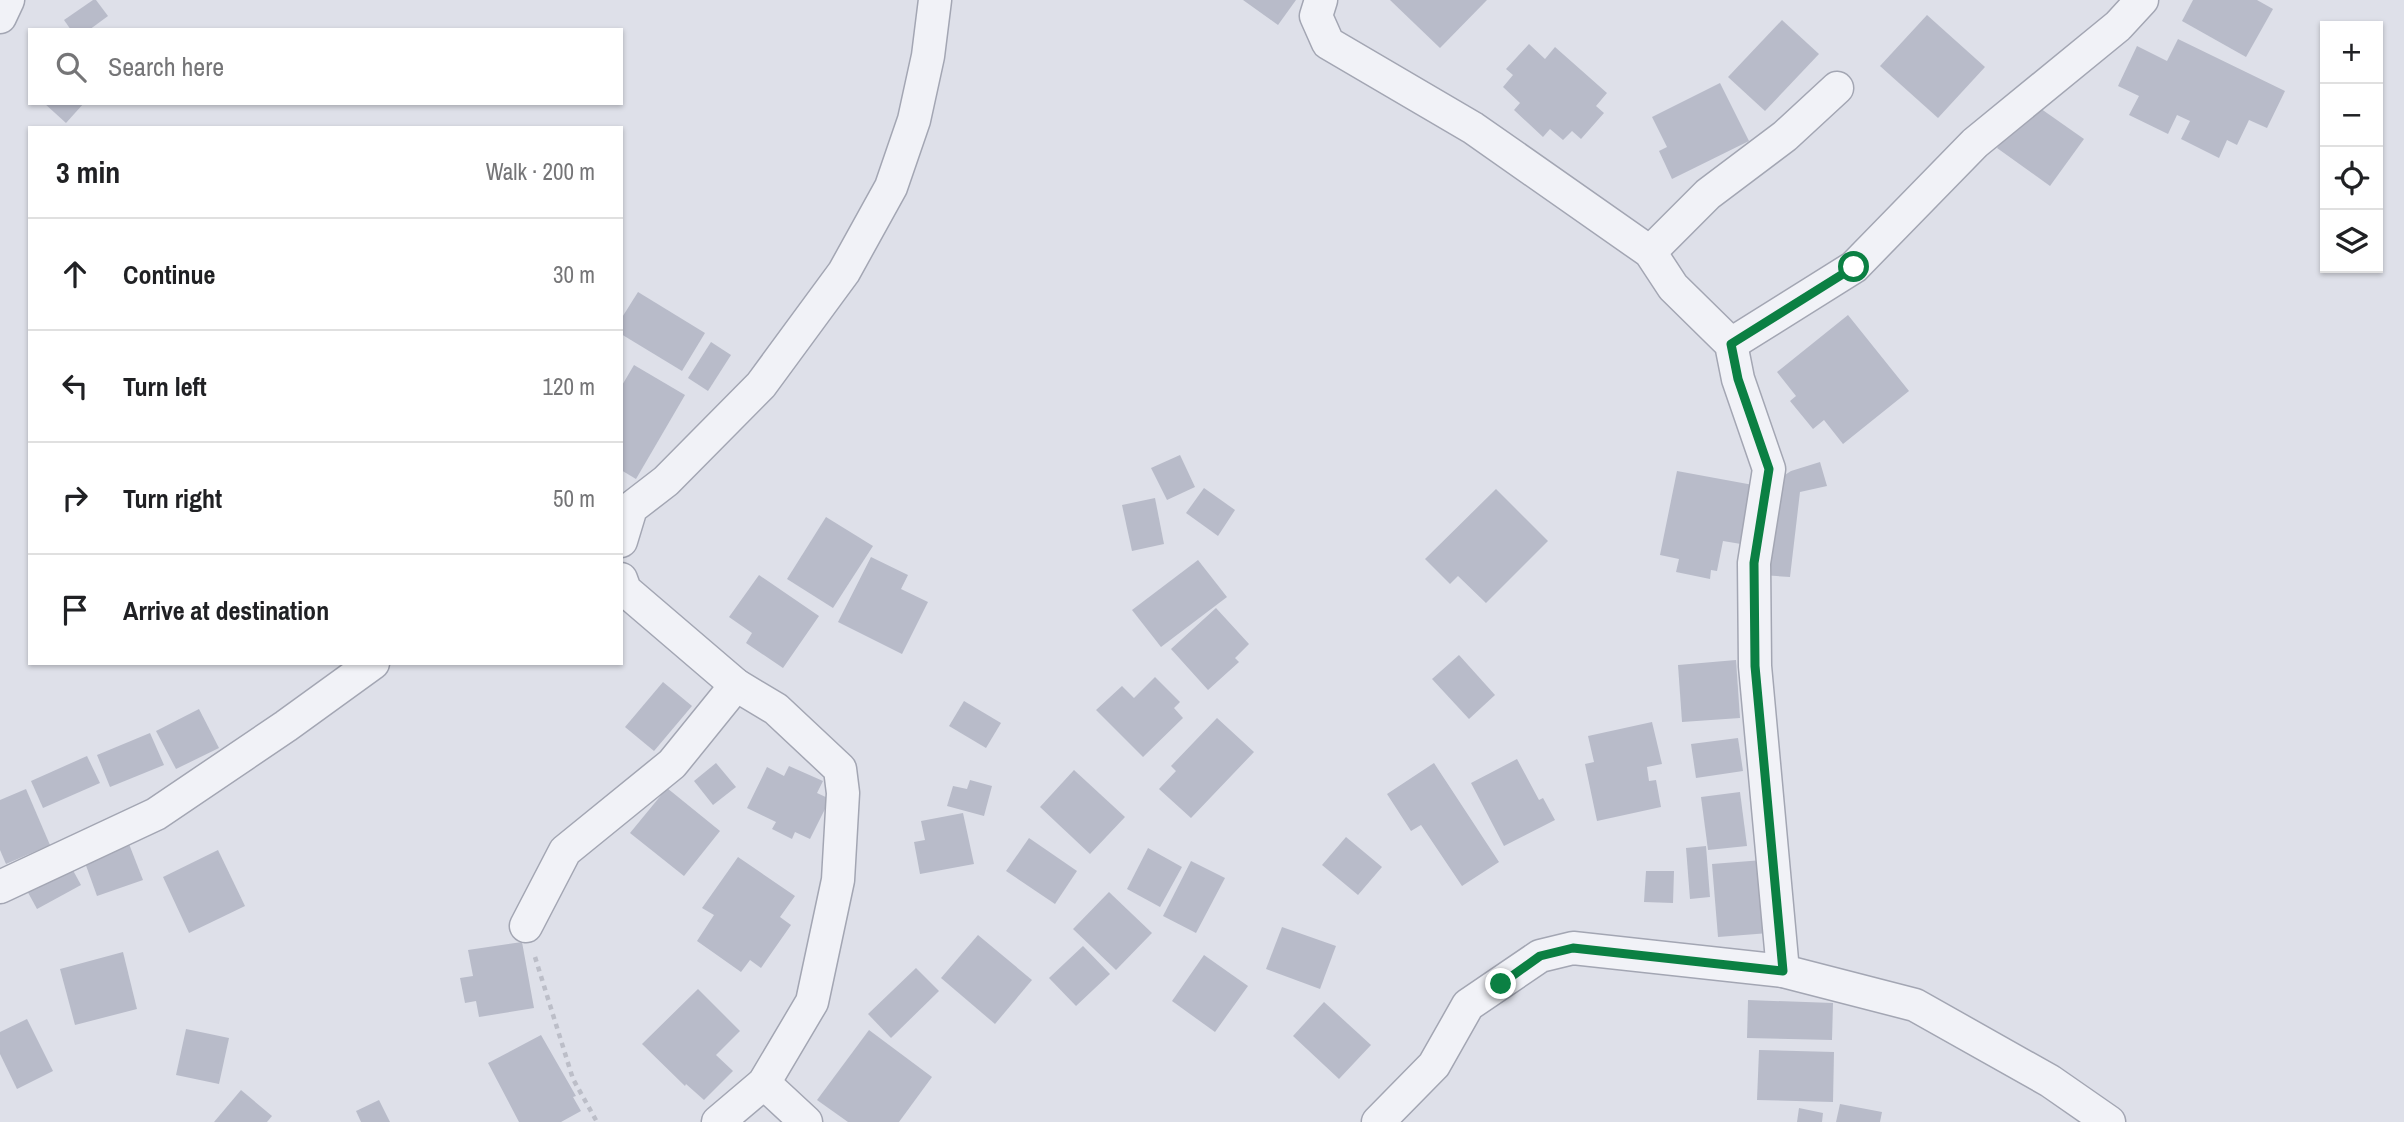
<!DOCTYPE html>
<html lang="en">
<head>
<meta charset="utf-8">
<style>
	body { margin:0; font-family:"Archivo Narrow",sans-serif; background:#f2f2f2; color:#202124 }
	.controls { position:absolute; right:21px; top:21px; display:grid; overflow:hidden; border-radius:0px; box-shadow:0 2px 5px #0004 }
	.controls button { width:63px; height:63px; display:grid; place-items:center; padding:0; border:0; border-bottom:2px solid #e0e0e0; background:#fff; color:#202124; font:35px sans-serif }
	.stop { position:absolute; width:21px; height:21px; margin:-16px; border:5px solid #0b8043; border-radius:50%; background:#fff }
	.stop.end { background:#0b8043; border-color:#fff; box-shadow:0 2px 7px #0008 }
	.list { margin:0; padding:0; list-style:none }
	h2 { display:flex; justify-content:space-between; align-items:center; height:91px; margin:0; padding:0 28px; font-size:30px }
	h2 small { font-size:23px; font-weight:400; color:#757577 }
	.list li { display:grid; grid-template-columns:46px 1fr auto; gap:21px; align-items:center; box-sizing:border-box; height:112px; padding:0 28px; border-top:2px solid #e0e0e0 }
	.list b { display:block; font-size:26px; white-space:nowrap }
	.list em { font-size:23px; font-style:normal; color:#757577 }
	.icon { flex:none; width:38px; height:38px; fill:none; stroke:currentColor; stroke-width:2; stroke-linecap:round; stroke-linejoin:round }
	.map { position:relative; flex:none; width:2404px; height:1122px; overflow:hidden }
	.search { position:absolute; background:#fff; box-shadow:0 2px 5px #0004; left:28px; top:28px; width:595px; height:77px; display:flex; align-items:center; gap:18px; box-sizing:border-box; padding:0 24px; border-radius:0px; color:#757577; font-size:26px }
	.panel { position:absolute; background:#fff; box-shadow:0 2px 5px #0004; left:28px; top:126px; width:595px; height:539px; border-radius:0px }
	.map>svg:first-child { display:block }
	.building { fill:#b8bbc9 }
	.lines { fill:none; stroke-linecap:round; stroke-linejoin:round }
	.street-casing { stroke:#a3a6b3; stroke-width:35 }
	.path { stroke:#bcbec8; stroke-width:4.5; stroke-dasharray:5 5; stroke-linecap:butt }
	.street { stroke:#f1f2f7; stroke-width:32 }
	.route { stroke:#0b8043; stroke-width:9 }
</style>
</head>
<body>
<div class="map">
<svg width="2404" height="1122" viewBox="0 0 2404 1122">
	<rect width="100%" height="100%" fill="#dee0e9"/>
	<g class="building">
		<polygon points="93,0 96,0 108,16 89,30 71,30 64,20"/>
		<polygon points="1243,0 1296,0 1278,25"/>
		<polygon points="1390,0 1487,0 1440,48"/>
		<polygon points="2193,0 2257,0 2273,9 2246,57 2182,21"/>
		<polygon points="1927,15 1985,67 1938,118 1880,66"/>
		<polygon points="1782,20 1819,54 1765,111 1728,77"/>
		<polygon points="2178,39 2285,91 2267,128 2249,120 2237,145 2227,140 2219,158 2181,139 2190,121 2177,115 2168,134 2129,115 2139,96 2118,86 2137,46 2167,61"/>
		<polygon points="1529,44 1545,59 1555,47 1607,93 1596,106 1604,113 1581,139 1572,131 1563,140 1550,129 1543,137 1514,110 1520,103 1503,87 1513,75 1506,69"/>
		<polygon points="1720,83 1749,141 1672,179 1659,151 1667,147 1652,117"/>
		<polygon points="2030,101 2084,139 2050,186 1997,148"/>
		<polygon points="44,103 84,103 66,123"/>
		<polygon points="638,292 705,333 682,371 621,334 621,319"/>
		<polygon points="1848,315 1909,391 1843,444 1824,420 1813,429 1790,401 1796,396 1777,372"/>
		<polygon points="711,342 731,355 708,391 688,378"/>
		<polygon points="634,365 685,395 636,479 621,470 621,387"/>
		<polygon points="1180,455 1195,487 1167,500 1151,468"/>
		<polygon points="1820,462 1827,486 1800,492 1790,577 1762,575 1772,483 1791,471"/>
		<polygon points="1677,471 1764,487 1753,546 1723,541 1717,571 1711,570 1710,579 1676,572 1679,559 1660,555"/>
		<polygon points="1204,488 1235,510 1218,536 1186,513"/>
		<polygon points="1496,489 1548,541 1486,603 1458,576 1450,584 1425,559"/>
		<polygon points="1155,498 1164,544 1132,551 1122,505"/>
		<polygon points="826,517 873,546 833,608 787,579"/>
		<polygon points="871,557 908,575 901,589 928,602 902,654 838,622"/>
		<polygon points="1198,560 1227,597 1161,647 1132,610"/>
		<polygon points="759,575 819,616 783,668 746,643 752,633 729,617"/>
		<polygon points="1216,608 1249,644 1235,658 1239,662 1208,690 1171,649"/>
		<polygon points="1459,655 1495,695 1469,719 1432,679"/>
		<polygon points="1736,660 1740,718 1682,722 1678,665"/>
		<polygon points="1155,677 1180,702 1174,708 1183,718 1143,757 1096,710 1122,686 1134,698"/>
		<polygon points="663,682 692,706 654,751 625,727"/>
		<polygon points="964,701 1001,723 986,748 949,726"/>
		<polygon points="199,709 219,748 176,769 156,731"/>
		<polygon points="1217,718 1254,752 1191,818 1159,789 1176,771 1171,766"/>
		<polygon points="1652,722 1662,764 1647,767 1649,781 1656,780 1661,807 1597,821 1585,764 1594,762 1588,736"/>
		<polygon points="150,733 164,765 110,787 97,755"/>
		<polygon points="1738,738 1743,771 1696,778 1691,744"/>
		<polygon points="87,756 100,783 43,808 31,781"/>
		<polygon points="1517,759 1539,800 1543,798 1555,820 1504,846 1471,783"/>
		<polygon points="716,763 736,787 713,805 694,781"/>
		<polygon points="1434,763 1499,862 1462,886 1421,825 1411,831 1387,794"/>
		<polygon points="789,766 823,781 817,793 830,799 810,839 795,832 792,839 772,829 776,822 747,808 767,767 784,776"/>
		<polygon points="1074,770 1125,817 1090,854 1040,807"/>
		<polygon points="970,780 992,786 984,816 947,806 953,786 967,789"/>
		<polygon points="667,788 720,831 684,876 630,833"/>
		<polygon points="26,789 50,845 6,864 0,850 0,800"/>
		<polygon points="1740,792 1747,846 1708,850 1701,797"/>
		<polygon points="963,813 974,864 920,874 914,842 925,840 921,821"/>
		<polygon points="1346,837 1382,867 1358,895 1322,865"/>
		<polygon points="1029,838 1077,871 1055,904 1006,871"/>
		<polygon points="129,844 143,880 97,896 84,860"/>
		<polygon points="1706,846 1710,897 1690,899 1686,848"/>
		<polygon points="1148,848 1182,867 1160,907 1127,889"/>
		<polygon points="218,850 245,906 189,933 163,877"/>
		<polygon points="738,857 795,896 780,917 791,925 761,968 750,960 741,972 697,941 714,915 702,908"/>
		<polygon points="1763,860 1769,933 1718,937 1712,864"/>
		<polygon points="1191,861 1225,878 1196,933 1163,916"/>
		<polygon points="69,863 81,885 37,909 25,887"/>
		<polygon points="1646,871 1674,871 1673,903 1644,902"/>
		<polygon points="1109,892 1152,933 1116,970 1073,929"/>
		<polygon points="1282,927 1336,946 1320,989 1266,969"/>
		<polygon points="978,935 1032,980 995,1024 941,978"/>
		<polygon points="522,942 534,1008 479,1017 476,1001 465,1003 460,978 473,976 468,950"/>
		<polygon points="1083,946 1110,974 1076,1006 1049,978"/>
		<polygon points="123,952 137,1009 75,1025 60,969"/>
		<polygon points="1204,955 1248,986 1215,1032 1172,1001"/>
		<polygon points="916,968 939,991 891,1038 868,1014"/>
		<polygon points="698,989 740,1031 716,1055 733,1071 704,1100 686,1084 685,1086 642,1044"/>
		<polygon points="1748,1000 1833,1003 1832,1040 1747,1038"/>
		<polygon points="1324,1002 1371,1045 1339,1079 1293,1036"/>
		<polygon points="27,1019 53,1071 17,1089 0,1054 0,1032"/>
		<polygon points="186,1029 229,1038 219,1084 176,1075"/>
		<polygon points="869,1030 932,1077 899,1122 848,1122 817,1100"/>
		<polygon points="541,1035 576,1096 573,1097 581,1111 561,1122 519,1122 488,1063"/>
		<polygon points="1759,1050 1834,1052 1833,1102 1757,1100"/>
		<polygon points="241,1090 272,1116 267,1122 214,1122"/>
		<polygon points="379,1100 390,1122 361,1122 356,1111"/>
		<polygon points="1840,1104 1882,1112 1880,1122 1836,1122"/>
		<polygon points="1799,1108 1823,1113 1822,1122 1797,1122"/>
	</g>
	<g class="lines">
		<defs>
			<g id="street">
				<polyline points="1321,0 1316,16 1328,43 1473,128 1650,252 1673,287 1731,344 1738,379 1769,469 1754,563 1755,666 1783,971"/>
				<polyline points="0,17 8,0"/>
				<polyline points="1650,252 1708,194 1785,136 1837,88"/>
				<polyline points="1731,344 1854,267 1975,143 2118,26 2142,0"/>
				<polyline points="621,541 631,508 666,481 761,385 844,272 891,187 914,120 928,56 935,0"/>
				<polyline points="621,579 625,590 736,685 776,709 840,769 843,793 838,880 812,1002 764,1083 718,1122"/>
				<polyline points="0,887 156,814 286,726 373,663"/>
				<polyline points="526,926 565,851 672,764 736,685"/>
				<polyline points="764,1083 806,1122"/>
				<polyline points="1378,1122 1434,1065 1468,1005 1540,956 1573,948 1783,971 1915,1005 2050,1081 2109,1122"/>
			</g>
		</defs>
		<use href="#street" class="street-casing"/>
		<polyline class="path" points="535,957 573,1079 597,1122"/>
		<use href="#street" class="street"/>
	</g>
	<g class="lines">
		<polyline class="route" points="1501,984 1540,956 1573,948 1783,971 1755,666 1754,563 1769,469 1738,379 1731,344 1854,267"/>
	</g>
</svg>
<div class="controls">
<button>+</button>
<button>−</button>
<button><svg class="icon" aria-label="locate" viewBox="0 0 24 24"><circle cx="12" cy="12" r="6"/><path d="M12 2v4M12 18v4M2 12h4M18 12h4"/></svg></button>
<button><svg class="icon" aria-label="layers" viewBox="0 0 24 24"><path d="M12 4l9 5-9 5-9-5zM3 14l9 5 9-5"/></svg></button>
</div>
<div class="stop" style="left:1854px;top:267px"></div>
<div class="stop end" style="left:1501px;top:984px"></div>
<div class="search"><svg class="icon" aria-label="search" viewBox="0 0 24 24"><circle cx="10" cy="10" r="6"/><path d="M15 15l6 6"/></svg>Search here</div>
<section class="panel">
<h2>3 min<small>Walk · 200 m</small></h2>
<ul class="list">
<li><svg class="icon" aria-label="ahead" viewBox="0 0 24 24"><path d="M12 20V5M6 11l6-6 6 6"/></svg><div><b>Continue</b></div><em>30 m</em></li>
<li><svg class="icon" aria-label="left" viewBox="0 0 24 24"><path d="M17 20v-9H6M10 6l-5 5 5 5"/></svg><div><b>Turn left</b></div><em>120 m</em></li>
<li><svg class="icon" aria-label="right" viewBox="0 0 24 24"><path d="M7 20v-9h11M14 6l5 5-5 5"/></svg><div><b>Turn right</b></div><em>50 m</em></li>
<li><svg class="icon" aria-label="arrive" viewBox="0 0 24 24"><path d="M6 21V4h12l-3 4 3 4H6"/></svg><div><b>Arrive at destination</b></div></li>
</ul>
</section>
</div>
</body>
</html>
